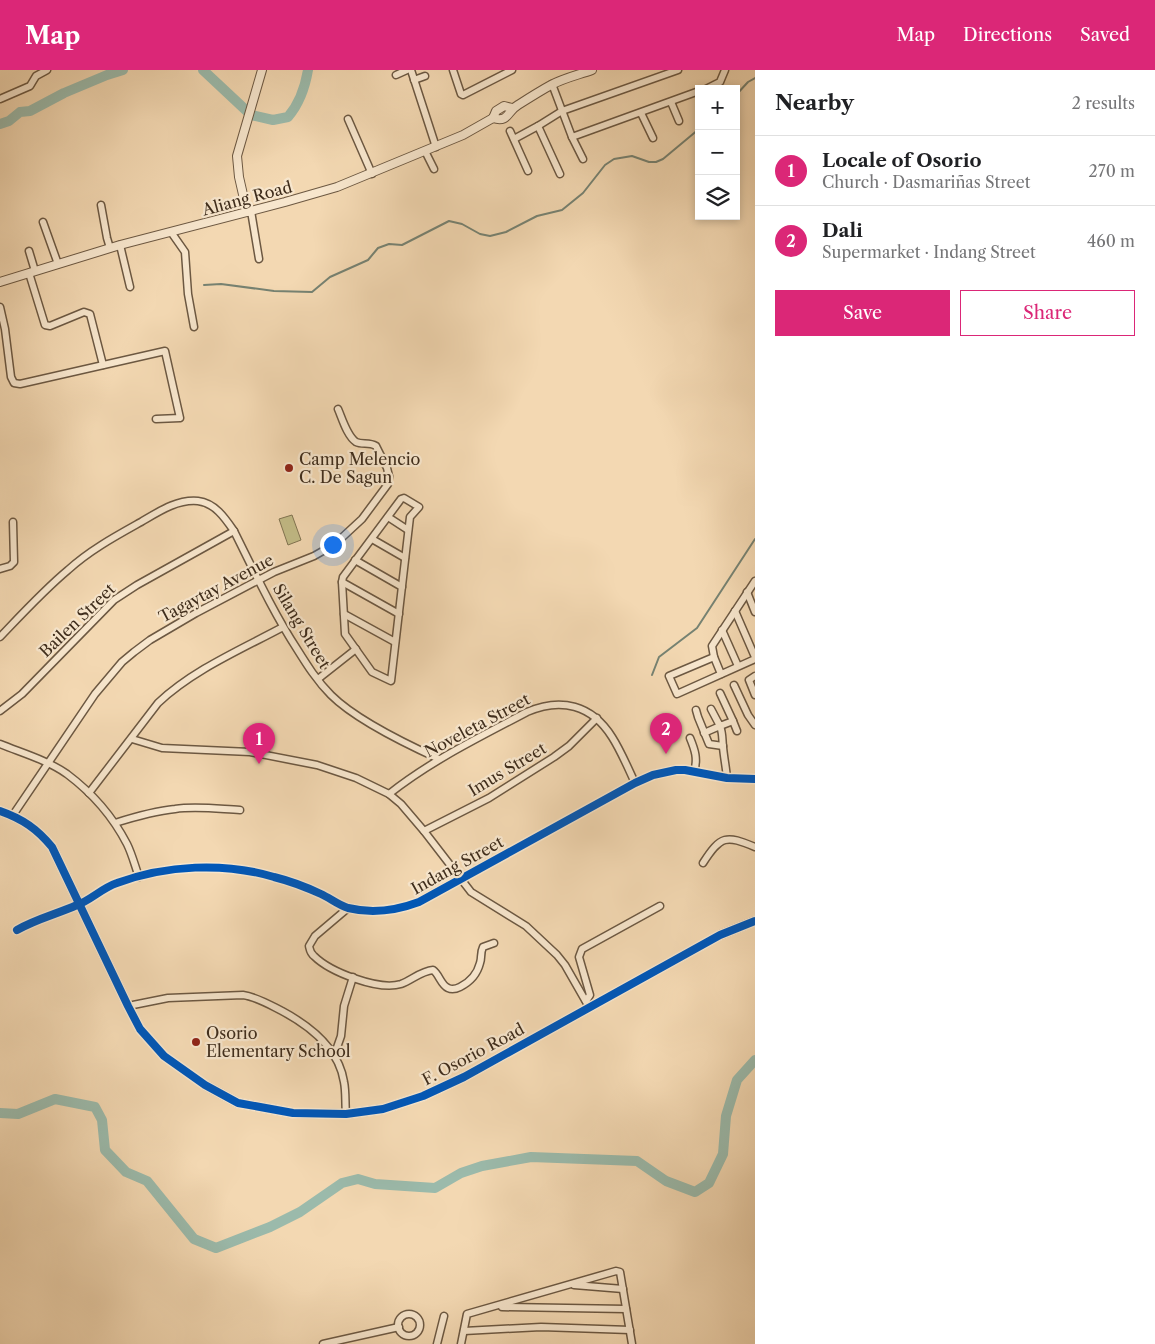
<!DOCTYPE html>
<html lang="en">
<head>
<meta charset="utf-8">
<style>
	body { margin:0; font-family:"Libre Caslon Text",serif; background:#f6f6f6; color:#202124 }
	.controls { position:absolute; right:15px; top:15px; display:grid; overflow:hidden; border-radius:0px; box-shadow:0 2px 8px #0003 }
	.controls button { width:45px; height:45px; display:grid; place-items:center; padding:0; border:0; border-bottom:1px solid #e0e0e0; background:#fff; color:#202124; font:25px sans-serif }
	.you { position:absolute; left:332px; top:474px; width:18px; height:18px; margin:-12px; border:4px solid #fff; border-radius:50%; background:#1a73e8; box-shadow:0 0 0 8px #1a73e833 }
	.badge { display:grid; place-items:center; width:32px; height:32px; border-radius:50%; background:#db2777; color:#fff; font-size:16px; font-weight:700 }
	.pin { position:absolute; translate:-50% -41px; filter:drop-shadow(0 1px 2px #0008) }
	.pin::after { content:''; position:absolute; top:26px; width:18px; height:15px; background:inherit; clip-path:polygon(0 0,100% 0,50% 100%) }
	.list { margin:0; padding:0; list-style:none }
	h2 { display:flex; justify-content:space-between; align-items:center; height:65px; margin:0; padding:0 20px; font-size:21px }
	h2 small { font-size:16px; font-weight:400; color:#757577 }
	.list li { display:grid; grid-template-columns:32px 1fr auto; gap:15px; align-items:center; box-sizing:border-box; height:70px; padding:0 20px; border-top:1px solid #e0e0e0 }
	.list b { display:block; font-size:19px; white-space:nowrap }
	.list p { margin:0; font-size:16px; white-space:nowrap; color:#757577 }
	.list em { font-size:16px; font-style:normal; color:#757577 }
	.actions { display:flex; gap:10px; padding:15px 20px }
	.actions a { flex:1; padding:11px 0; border:1px solid #db2777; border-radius:0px; text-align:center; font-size:18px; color:#db2777 }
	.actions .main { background:#db2777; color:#fff }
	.icon { flex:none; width:28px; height:28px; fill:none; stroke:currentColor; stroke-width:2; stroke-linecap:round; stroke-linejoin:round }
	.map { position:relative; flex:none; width:755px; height:1274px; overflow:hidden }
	header { display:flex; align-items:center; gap:30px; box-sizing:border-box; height:70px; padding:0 25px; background:#db2777; color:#fff }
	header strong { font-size:24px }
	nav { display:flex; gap:28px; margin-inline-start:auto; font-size:18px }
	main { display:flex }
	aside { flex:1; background:#fff }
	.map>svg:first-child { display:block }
	.green { fill:#c3bc87; stroke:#817452 }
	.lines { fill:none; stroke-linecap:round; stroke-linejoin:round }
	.stream { stroke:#768272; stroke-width:2 }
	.river { stroke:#9bbaab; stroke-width:10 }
	.minor-casing { stroke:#6c5842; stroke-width:9 }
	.tertiary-casing { stroke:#6c5842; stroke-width:10 }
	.minor { stroke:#f7e6cd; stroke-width:6 }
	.tertiary { stroke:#f7e6cd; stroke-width:8 }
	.cycleway-casing { stroke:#f7e6cd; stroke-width:11 }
	.cycleway { stroke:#0057b8; stroke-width:8 }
	.poi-dot { fill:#8f2418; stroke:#f7e6cd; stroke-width:2 }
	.labels { text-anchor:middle; stroke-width:4.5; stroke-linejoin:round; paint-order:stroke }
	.street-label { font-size:16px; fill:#3f2d1c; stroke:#f7e6cd }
	.poi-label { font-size:16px; fill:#3f2d1c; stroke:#f7e6cd; text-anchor:start }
</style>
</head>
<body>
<header>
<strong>Map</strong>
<nav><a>Map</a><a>Directions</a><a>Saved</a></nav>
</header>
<main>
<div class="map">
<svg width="755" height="1274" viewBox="0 0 755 1274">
	<rect width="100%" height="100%" fill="#f3d8b2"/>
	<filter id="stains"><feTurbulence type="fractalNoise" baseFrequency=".004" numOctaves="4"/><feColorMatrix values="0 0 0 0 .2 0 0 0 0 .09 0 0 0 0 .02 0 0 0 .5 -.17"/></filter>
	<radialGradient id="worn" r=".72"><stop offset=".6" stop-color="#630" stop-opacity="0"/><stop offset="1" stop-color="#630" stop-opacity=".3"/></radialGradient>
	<polygon class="green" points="292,445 301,470 288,475 279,449"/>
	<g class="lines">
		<g class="stream">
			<polyline points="736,25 748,12 755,8"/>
			<polyline points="204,215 221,214 274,221 312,222 330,207 368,190 378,178 389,174 402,175 449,151 462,154 480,164 490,166 506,162 537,146 562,140 583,123 605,95 614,89 632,86 649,92 656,92 663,89 699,59"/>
			<polyline points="652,605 659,587 697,558 755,469"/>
		</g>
		<g class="river">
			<path d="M203,0L251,45L273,50L288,47C300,33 305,18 308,0"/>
			<polyline points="0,54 9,51 20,42 30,41 64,23 107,5 123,0"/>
			<polyline points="0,1043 18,1044 55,1029 95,1037 102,1050 105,1080 126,1102 147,1111 194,1169 216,1178 270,1157 300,1142 342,1113 358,1109 375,1114 435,1118 461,1103 482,1096 531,1087 637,1091 666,1111 695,1122 709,1113 723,1084 726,1046 737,1010 755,990"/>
		</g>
		<defs>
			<g id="minor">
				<polyline points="411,0 436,77"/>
				<polyline points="453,0 461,24 463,25 512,0"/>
				<polyline points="396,5 407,0"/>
				<polyline points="414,10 425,6"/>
				<polyline points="552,14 572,67 583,89"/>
				<polyline points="706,19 720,12 725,0"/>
				<polyline points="0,29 30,16 36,6 47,0"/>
				<polyline points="671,32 679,51"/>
				<polyline points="641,43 653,68"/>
				<polyline points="348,49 372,104"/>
				<polyline points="510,61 528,101"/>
				<polyline points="572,67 699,21"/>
				<polyline points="514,69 538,56"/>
				<polyline points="425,81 434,99"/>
				<polyline points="560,104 538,56 562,41 678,0"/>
				<polyline points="101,135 107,168 110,178"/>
				<polyline points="251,141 259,189"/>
				<polyline points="43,152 58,194"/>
				<polyline points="171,162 185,182 188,224 194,257"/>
				<polyline points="120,175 130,217"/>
				<polyline points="29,181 35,201"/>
				<polyline points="29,203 45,255 50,256 84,242 90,244 103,295"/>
				<polyline points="0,237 5,259 11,307 14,313 20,314 165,281 180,348 156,349"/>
				<polygon points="404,428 419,437 410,447 391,611 372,602 345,564 342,512 343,507 401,429"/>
				<polyline points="388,447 408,460"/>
				<polyline points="372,469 405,488"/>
				<polyline points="355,490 402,517"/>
				<polyline points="0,499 10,496 14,492 13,452"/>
				<polyline points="342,512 399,544"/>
				<polyline points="747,522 755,542"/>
				<polyline points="735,541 755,587"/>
				<polyline points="344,544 395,572"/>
				<polyline points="722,560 738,596"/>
				<path d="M0,567C22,544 44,520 68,500C90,480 116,466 141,452C158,442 177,429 198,431C215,433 225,448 234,461C254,501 273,542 297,579C307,595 317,611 331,625C356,650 406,674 439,689"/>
				<polyline points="714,587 669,606 677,624 755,589"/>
				<polyline points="721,604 714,587 712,576 755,511"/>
				<polyline points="755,606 749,610 755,625"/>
				<polyline points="318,609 356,579"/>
				<polyline points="734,615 748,645 755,655"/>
				<polyline points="711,639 720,656 733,651 720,623"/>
				<polyline points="696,640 698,647 709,674 723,676"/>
				<polyline points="0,641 22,624 114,530 137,515 234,461"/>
				<polyline points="733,651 737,661"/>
				<path d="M704,663L720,656C723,664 722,669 723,677C724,688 726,697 727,708"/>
				<path d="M690,668C695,680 698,689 694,702"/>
				<polyline points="132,669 162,678 250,682 317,695 356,708 389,724 401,734 424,761 471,822 526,856 557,885 565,895 589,937"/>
				<path d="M0,674C22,683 47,690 67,704C91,722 113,747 127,774C132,784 135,796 139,807"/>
				<path d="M89,723L158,633C193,600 240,580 283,557"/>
				<path d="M389,724C432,690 480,667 527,642C561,627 592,635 612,667C621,681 628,698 635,713"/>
				<path d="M13,745L95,624L122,592L134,582L150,570L196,543L274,502L314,486L335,474L362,449L388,414L389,406L387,398L376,376C369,372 362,375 356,372C347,366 342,348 338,339"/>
				<path d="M115,753C134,747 154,741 175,739C196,736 219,739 240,740"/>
				<polyline points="424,761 489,728 554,687 569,676 597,648"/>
				<path d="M703,793C721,765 726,765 755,777"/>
				<path d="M348,838L315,866L309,876C310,880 310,883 314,886C330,902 379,921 401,914C412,910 421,901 433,900C439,904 441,915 448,918C452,920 456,919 460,917C470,912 477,905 480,893C482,888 480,883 483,877L494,873"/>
				<path d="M17,860C36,849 57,844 77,835C91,830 102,818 117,813C166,795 224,792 274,807C290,811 306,817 321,824C330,828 338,835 348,838C373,844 395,841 419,832L635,713L653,705L676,700H685L727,708L755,709"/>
				<polyline points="586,931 590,925 579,887 582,879 660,836"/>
				<path d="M128,936L168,928L243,925C257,927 270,935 282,941C310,956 339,979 344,1012C346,1022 345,1033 346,1044"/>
				<polyline points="334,986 341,966 344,936 353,907"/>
				<polyline points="574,1215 623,1219"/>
				<polyline points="502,1237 626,1239"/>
				<circle cx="409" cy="1255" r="11"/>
				<polyline points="464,1261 541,1257 630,1260"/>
				<polyline points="323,1274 399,1257"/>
				<polyline points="437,1274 444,1246"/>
				<polyline points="461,1274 467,1244 616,1201 620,1202 632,1274"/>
			</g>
			<g id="tertiary">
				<path d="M493,48C509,53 507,41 518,35C529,28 540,21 551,15C564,8 578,5 592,0"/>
				<polyline points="493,48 496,41 504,36 512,38"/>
				<polyline points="247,142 239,107 237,86 262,0"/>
				<polyline points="0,212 120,175 285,132 337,117 463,65 493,48"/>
				<path d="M0,741C23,749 37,759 52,777L128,936L140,959L164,986L205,1015L238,1033L293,1043L346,1044L383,1039L423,1026L464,1007L720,865L755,851"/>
			</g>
		</defs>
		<use href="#minor" class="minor-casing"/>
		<use href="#tertiary" class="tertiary-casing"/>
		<use href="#minor" class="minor"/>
		<use href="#tertiary" class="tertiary"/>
		<defs>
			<g id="cycleway">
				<path d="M0,741C23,749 37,759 52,777L128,936L140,959L164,986L205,1015L238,1033L293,1043L346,1044L383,1039L423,1026L464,1007L720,865L755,851"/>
				<path d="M17,860C36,849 57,844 77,835C91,830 102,818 117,813C166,795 224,792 274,807C290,811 306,817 321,824C330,828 338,835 348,838C373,844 395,841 419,832L635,713L653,705L676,700H685L727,708L755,709"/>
			</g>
		</defs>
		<use href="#cycleway" class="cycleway-casing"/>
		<use href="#cycleway" class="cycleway"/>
	</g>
	<g class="poi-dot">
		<circle cx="289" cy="398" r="5"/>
		<circle cx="196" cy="972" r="5"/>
	</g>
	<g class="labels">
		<g class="street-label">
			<text transform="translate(247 128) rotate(-15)" y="6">Aliang Road</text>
			<text transform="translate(216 518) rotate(-28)" y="6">Tagaytay Avenue</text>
			<text transform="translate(77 550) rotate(-44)" y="6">Bailen Street</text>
			<text transform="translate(302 556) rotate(59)" y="6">Silang Street</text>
			<text transform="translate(477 655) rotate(-28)" y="6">Noveleta Street</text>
			<text transform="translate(507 699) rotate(-31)" y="6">Imus Street</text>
			<text transform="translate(457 795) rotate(-29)" y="6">Indang Street</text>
			<text transform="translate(473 984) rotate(-28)" y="6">F. Osorio Road</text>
		</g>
		<g class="poi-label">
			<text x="299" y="395">Camp Melencio<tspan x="299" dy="18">C. De Sagun</tspan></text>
			<text x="206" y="969">Osorio<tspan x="206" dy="18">Elementary School</tspan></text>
		</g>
	</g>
	<rect width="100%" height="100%" filter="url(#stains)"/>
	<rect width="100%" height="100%" fill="url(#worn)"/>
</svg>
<div class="controls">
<button>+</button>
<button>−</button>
<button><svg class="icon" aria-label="layers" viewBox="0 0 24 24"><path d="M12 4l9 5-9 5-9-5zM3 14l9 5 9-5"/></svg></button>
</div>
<div class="you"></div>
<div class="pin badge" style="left:259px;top:694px">1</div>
<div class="pin badge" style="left:666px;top:684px">2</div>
</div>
<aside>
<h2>Nearby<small>2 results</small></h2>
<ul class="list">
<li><span class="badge">1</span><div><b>Locale of Osorio</b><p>Church · Dasmariñas Street</p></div><em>270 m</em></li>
<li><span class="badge">2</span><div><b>Dali</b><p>Supermarket · Indang Street</p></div><em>460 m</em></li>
</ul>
<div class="actions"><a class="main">Save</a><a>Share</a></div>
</aside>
</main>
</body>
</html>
